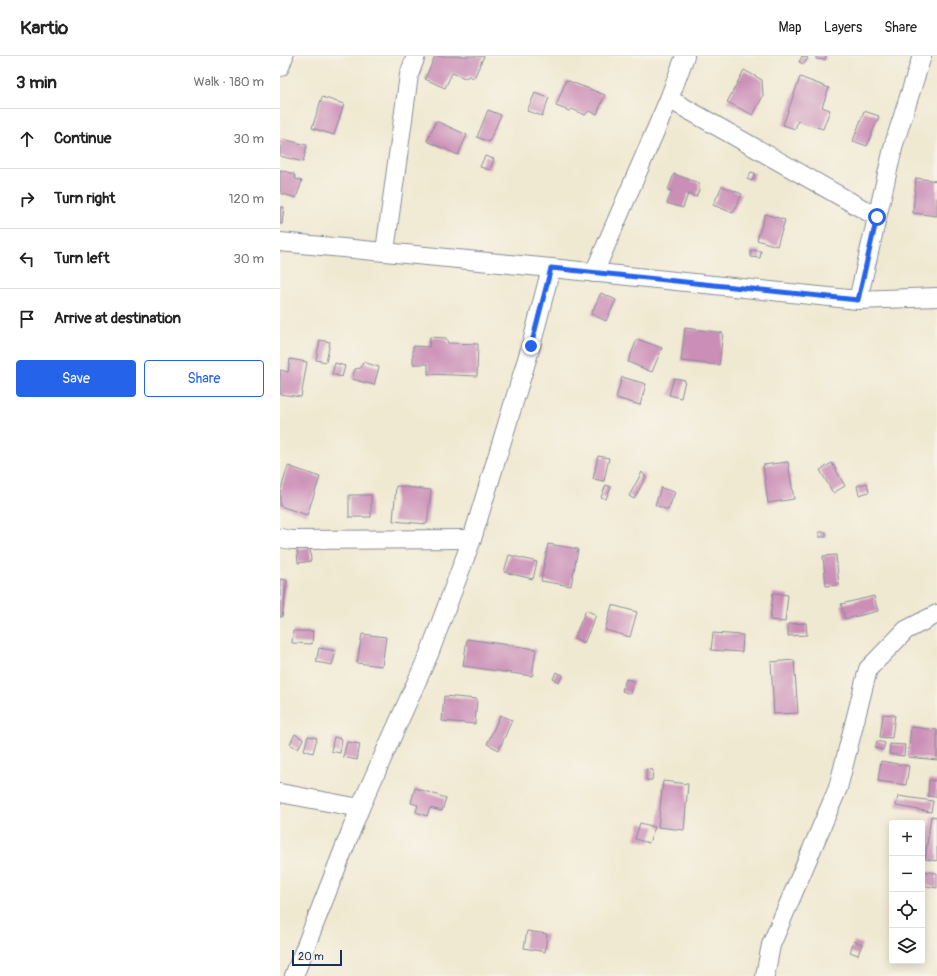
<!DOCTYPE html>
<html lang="en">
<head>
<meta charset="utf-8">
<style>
	body { margin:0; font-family:Pangolin,sans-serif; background:#f6f6f6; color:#222 }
	.controls { position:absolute; right:12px; bottom:12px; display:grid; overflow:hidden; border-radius:4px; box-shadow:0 2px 10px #0003 }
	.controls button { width:36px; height:36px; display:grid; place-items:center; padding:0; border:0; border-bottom:1px solid #e0e0e0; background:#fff; color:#222; font:20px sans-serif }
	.scale { position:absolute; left:12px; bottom:10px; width:50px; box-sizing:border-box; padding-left:4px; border:2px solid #1b2f5e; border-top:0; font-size:11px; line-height:14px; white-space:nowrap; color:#1b2f5e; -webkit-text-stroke:3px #f7f3e8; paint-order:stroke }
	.stop { position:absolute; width:12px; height:12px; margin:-9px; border:3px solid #2563eb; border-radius:50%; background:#fff }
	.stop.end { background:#2563eb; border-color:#fff; box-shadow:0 1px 4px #0008 }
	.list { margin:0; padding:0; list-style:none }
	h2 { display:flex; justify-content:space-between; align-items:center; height:52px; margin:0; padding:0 16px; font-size:17px }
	h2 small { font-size:13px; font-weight:400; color:#767676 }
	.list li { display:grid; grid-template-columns:26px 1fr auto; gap:12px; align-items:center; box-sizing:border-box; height:60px; padding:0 16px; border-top:1px solid #e0e0e0 }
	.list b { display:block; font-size:15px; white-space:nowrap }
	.list em { font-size:13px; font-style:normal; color:#767676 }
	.actions { display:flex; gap:8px; padding:12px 16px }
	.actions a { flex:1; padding:9px 0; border:1px solid #2563eb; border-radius:4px; text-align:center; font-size:14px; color:#2563eb }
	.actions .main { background:#2563eb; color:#fff }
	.icon { flex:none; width:22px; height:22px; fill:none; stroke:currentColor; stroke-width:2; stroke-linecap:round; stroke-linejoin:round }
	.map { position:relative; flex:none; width:657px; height:920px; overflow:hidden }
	header { display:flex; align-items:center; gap:24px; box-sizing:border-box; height:56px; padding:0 20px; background:#fff; border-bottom:1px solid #e0e0e0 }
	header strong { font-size:19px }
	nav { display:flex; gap:22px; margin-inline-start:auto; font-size:14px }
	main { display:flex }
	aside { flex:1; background:#fff }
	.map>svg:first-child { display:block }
	.building { fill:#cb8eb7 }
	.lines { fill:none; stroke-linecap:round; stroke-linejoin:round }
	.street-casing { stroke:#868c98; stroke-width:20 }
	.street { stroke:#fff; stroke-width:18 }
	.route { stroke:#2563eb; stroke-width:5 }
</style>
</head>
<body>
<header>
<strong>Kartio</strong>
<nav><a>Map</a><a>Layers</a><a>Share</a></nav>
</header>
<main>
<aside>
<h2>3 min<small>Walk · 180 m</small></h2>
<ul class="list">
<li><svg class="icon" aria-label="ahead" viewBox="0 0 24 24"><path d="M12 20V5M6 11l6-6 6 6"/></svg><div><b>Continue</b></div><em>30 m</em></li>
<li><svg class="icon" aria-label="right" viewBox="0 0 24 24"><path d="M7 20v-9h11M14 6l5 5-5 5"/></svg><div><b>Turn right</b></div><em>120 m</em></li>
<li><svg class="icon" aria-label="left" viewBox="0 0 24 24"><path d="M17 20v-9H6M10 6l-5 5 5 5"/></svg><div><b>Turn left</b></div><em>30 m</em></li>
<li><svg class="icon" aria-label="arrive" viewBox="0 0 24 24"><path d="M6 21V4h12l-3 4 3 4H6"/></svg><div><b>Arrive at destination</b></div></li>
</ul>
<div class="actions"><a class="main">Save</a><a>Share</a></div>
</aside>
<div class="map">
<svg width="657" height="920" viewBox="0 0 657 920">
	<rect width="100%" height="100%" fill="#f7f3e8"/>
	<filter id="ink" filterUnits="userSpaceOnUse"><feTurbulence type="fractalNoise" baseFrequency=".025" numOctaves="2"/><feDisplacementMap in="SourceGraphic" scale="8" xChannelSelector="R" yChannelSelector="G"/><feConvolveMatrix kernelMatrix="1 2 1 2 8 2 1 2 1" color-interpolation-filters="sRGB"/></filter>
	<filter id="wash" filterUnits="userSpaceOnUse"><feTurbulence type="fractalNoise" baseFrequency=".012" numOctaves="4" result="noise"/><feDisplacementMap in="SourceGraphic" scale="16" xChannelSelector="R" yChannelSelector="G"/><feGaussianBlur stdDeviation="0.9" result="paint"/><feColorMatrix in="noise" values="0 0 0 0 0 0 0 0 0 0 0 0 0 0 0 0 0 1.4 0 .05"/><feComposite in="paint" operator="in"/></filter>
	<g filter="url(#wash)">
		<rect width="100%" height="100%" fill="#f0e9d2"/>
		<g id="blocks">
			<g class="building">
				<polygon points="155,0 204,0 194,22 189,20 185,22 172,17 165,32 145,23"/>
				<polygon points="522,0 528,2 524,8 519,6"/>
				<polygon points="536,0 546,0 545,4 536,3"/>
				<polygon points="464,14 482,24 483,40 473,59 447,46"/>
				<polygon points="520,21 549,32 542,51 550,54 543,73 518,65 515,73 503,69"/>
				<polygon points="286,24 325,39 317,58 309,55 305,59 292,53 289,55 276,50"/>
				<polygon points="255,37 269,42 262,60 247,55"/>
				<polygon points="42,41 64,48 54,79 32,72"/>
				<polygon points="208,54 221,59 209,86 197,81"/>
				<polygon points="584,55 599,60 587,90 573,85"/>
				<polygon points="156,65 187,79 178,99 147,85"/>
				<polygon points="2,83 27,89 23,106 0,100 0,89"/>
				<polygon points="205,100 214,103 210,114 200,111"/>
				<polygon points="0,114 14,118 16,123 22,125 16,142 0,137"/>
				<polygon points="471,116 475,117 472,125 467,123"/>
				<polygon points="394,118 419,127 419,134 416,141 408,138 403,152 387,147 392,135 388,134"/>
				<polygon points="636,122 657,125 657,160 633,157"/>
				<polygon points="442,130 462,138 453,157 433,149"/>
				<polygon points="0,151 4,151 2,168 0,168"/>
				<polygon points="485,158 505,164 497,190 477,184"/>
				<polygon points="471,194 481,195 480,202 471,201"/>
				<polygon points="321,237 336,244 326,265 311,258"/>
				<polygon points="405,272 443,277 439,309 401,305"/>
				<polygon points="150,281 166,282 168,287 198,288 197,320 148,318 148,308 133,308 133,290 149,291"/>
				<polygon points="357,283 382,292 372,316 348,306"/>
				<polygon points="40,284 50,286 46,306 36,304"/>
				<polygon points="10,303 27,306 21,341 0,338 0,314 8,316"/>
				<polygon points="83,306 99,311 94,329 72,323 75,313 81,312"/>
				<polygon points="55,307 65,310 62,321 52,318"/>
				<polygon points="342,321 366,328 360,349 336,342"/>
				<polygon points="394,322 405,324 401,342 389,339"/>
				<polygon points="318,400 329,402 324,425 313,423"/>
				<polygon points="508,406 514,443 488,447 483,409"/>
				<polygon points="552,407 565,430 553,437 540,414"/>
				<polygon points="8,410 40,421 27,459 0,450 0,436"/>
				<polygon points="362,416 366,421 354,443 349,440"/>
				<polygon points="587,427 589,436 579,439 577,430"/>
				<polygon points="326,429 331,431 326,443 321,441"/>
				<polygon points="116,430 151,434 147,468 113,465"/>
				<polygon points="381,432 395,436 388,454 375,449"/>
				<rect x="69" y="439" width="22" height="22"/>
				<rect x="539" y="476" width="7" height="5"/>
				<polygon points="268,488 298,493 291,530 261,525"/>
				<polygon points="30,491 31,505 18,507 17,493"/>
				<polygon points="229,499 257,506 253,523 224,516"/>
				<polygon points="556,499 559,529 546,530 543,500"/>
				<polygon points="0,523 7,524 2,561 0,561"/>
				<polygon points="493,537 508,539 505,566 490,564"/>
				<polygon points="594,540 598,555 565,563 561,548"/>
				<polygon points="332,549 357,556 350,581 325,574"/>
				<polygon points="306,554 316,559 304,587 294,582"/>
				<polygon points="526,567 527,579 508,580 508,568"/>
				<polygon points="13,575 33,575 32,588 12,587"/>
				<polygon points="433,577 463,579 462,596 431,594"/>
				<polygon points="82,578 106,581 102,610 77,607"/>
				<polygon points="187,583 256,593 252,620 183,610"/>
				<polygon points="39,592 56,595 52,609 36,606"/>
				<polygon points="514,604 518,657 494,658 491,606"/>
				<polygon points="276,616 283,619 279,626 273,623"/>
				<polygon points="346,623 354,625 350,638 342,635"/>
				<polygon points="164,640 197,643 195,668 162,665"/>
				<polygon points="603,658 615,659 612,682 600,681"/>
				<polygon points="220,659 232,664 219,694 207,688"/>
				<polygon points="631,671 657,674 657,704 628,701"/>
				<polygon points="15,678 23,683 18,693 10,688"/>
				<polygon points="28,680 37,682 33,697 24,694"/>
				<polygon points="54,681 62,683 60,697 51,695"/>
				<polygon points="597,685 605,687 603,694 595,692"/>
				<polygon points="67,686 80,688 77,704 63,701"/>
				<polygon points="610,688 625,689 624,700 609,698"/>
				<polygon points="601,705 629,710 626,729 598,725"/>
				<polygon points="366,713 373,714 372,724 366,724"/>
				<polygon points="649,724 657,725 656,741 648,740"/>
				<polygon points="383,725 408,728 404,774 378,771"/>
				<polygon points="135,732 166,742 162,755 150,752 147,760 136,756 138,749 131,747"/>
				<polygon points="618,740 653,745 651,756 616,750"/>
				<polygon points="651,760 657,761 657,805 645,803"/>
				<polygon points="360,767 375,771 369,787 355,783"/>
				<polygon points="643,815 657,817 657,832 642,829"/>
				<polygon points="247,875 267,878 265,896 244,892"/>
				<polygon points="574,885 582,888 578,899 570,896"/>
			</g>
		</g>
	</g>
	<g filter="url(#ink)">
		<use href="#blocks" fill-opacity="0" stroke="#868c98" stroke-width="1"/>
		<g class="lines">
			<defs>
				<g id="street">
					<polyline points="0,11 4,0"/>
					<polyline points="389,43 597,161"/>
					<polyline points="0,186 271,212 578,244 657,241"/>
					<polyline points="105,195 129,19 136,0"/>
					<polyline points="314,217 389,43 405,0"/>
					<polyline points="578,244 614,88 642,0"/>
					<polyline points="0,482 12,484 192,483"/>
					<polyline points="0,737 80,752"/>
					<polyline points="14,920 80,752 149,598 192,483 251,290 271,212"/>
					<polyline points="485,920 491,889 558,732 588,613 626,574 657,558"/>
				</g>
			</defs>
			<use href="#street" class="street-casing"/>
			<use href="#street" class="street"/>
		</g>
	</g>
	<g class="lines" filter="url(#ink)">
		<polyline class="route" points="251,290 271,212 578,244 597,161"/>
	</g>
</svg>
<div class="controls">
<button>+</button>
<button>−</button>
<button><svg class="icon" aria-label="locate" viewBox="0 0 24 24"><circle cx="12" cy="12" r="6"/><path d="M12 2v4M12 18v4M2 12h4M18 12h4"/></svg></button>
<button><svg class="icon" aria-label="layers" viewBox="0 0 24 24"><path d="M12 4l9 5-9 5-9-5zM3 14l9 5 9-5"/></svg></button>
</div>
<div class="scale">20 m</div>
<div class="stop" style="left:597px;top:161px"></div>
<div class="stop end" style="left:251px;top:290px"></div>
</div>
</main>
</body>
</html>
